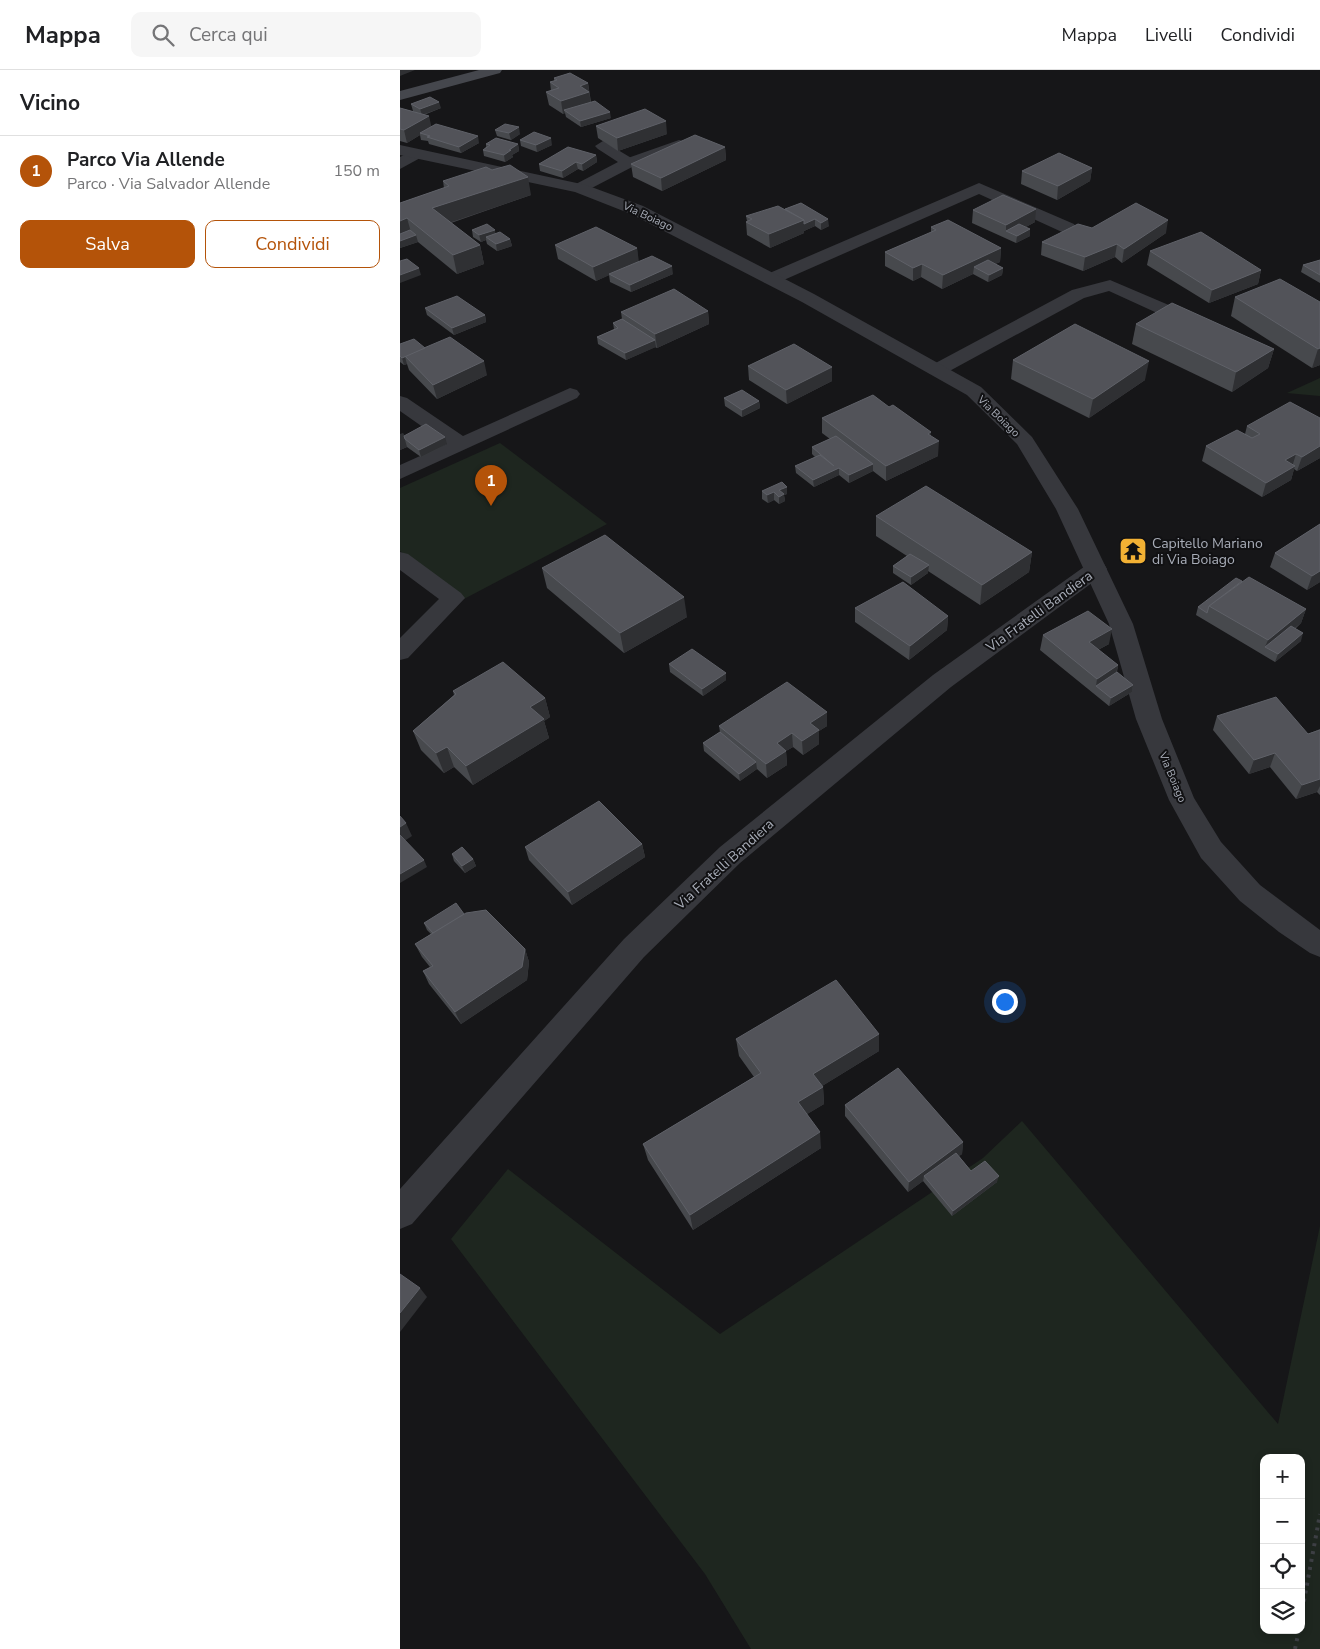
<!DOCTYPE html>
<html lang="it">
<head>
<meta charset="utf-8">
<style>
	body { margin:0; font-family:"Nunito Sans",sans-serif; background:#f6f6f6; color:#202124 }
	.controls { position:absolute; right:15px; bottom:15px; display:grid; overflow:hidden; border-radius:10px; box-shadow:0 2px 8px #0003 }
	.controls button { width:45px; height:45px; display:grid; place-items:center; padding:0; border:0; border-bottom:1px solid #e0e0e0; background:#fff; color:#202124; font:25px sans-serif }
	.you { position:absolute; left:604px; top:931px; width:18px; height:18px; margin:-12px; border:4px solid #fff; border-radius:50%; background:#1a73e8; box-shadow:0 0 0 8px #1a73e833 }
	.badge { display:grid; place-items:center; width:32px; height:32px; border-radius:50%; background:#b45309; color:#fff; font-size:16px; font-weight:700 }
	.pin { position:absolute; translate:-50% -41px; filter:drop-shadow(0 1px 2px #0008) }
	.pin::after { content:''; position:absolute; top:26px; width:18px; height:15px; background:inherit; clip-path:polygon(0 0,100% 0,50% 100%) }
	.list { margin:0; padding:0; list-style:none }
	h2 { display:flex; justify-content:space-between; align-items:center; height:65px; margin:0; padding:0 20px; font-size:21px }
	h2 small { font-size:16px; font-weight:400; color:#757577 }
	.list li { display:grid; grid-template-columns:32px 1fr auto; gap:15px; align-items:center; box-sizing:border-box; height:70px; padding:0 20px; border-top:1px solid #e0e0e0 }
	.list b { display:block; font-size:19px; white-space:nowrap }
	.list p { margin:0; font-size:16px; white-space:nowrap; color:#757577 }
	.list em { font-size:16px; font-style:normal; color:#757577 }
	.actions { display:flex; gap:10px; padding:15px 20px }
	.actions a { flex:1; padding:11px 0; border:1px solid #b45309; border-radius:10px; text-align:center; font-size:18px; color:#b45309 }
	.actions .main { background:#b45309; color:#fff }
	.icon { flex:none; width:28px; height:28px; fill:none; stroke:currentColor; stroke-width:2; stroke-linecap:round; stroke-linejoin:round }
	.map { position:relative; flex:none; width:920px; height:1579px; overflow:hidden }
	header { display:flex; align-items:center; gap:30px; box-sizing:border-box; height:70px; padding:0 25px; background:#fff; border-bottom:1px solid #e0e0e0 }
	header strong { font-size:24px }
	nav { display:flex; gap:28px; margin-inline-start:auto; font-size:18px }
	.search { width:350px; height:45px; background:#f6f6f6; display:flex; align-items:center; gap:12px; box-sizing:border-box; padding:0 18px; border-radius:10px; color:#757577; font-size:19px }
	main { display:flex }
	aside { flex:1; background:#fff }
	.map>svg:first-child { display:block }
	.green { fill:#1e261f; fill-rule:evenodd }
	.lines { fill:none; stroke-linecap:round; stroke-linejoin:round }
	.path { stroke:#3d3f44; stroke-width:4; stroke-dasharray:3 5; stroke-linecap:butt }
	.service { fill:#37383d; fill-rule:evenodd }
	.minor { fill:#37383d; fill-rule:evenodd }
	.tertiary { fill:#37383d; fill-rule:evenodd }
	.secondary { fill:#45474d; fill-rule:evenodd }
	.wall { fill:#47494d }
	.shaded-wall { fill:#2f3033 }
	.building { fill:#525359; stroke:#5f6168 }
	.labels { text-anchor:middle; stroke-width:4; stroke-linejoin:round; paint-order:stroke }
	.far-street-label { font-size:11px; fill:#a8adb8; stroke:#111113 }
	.poi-label { font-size:14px; fill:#a8adb8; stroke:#111113; text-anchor:start }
	.street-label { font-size:14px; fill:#a8adb8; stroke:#111113 }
</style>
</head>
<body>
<header>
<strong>Mappa</strong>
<div class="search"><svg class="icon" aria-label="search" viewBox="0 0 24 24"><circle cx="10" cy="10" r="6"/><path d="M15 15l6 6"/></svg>Cerca qui</div>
<nav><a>Mappa</a><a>Livelli</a><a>Condividi</a></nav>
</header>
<main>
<aside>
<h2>Vicino<small></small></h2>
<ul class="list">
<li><span class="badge">1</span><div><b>Parco Via Allende</b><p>Parco · Via Salvador Allende</p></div><em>150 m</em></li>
</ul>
<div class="actions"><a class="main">Salva</a><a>Condividi</a></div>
</aside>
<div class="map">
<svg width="920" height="1579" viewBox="0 0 920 1579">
	<rect width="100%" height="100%" fill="#161618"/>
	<g class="green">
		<polygon points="920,308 920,326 887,323"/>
		<polygon points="100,373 207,454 64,529 0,481 0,418"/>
		<path d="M622,1051L878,1354L920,1156V1579H351L305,1504L51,1169L108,1099L320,1264L583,1088ZM864,1388H901V1560H864Z"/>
	</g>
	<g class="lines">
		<g class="path">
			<polyline points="901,1547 920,1444"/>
			<polyline points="895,1579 899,1560"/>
		</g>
		<polygon class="service" points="279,70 283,71 285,74 283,77 235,95 225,95 224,92 225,89"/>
		<g class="minor">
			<polygon points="203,71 238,92 236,95 186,121 174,121 172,118 174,115 218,92 198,79 195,76"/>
			<polygon points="16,79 24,84 22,87 0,99 0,87"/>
			<polygon points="579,113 674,154 676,158 674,162 662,162 579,124 377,213 365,213 362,209 365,205"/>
			<polygon points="710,210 804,250 806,254 804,258 790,258 709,221 684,228 544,304 530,304 527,300 530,296 672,220"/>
			<polygon points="170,318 177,320 180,324 177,328 0,409 0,395 47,374 0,341 0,326 7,328 63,366"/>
			<polygon points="0,482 8,484 61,523 65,528 8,588 0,590 0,568 39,529 0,500"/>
			<polygon points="696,492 704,494 707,499 704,504 551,617 340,793 244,887 12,1154 0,1159 0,1119 224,869 320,777 533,605 688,494"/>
		</g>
		<polygon class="tertiary" points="0,75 186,115 243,136 414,224 581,317 632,367 678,439 733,554 762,649 794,728 821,772 860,815 920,860 920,887 910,883 879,862 840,831 801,788 769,730 736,649 709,554 656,439 617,374 567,325 402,232 231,144 175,122 0,85"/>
		<polygon class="secondary" points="79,0 102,0 100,3 0,30 0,21"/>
	</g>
	<g class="wall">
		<polygon points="154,8 188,13 191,32 211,48 181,57 166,47 165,43 163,44 149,35 146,22 151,21 150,12 154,11"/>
		<polygon points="11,34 41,38 24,45 31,56 79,73 61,83 29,74 28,71 21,70 20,65 7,73 0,71 0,38 15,42 13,41"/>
		<polygon points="196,56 267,64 218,81 198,68"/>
		<polygon points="95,60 120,64 111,70 97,66"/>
		<polygon points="120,70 152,75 137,82 121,76"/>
		<polygon points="86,74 118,74 119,81 112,85 113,87 105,92 84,86 83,80 86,77"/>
		<polygon points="325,77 326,90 262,121 233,107 231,94"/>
		<polygon points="196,85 197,92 183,101 178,99 163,108 140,101 139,94"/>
		<polygon points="692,98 690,111 657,130 621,114 622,101"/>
		<polygon points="43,111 131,125 51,153 80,175 84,194 57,204 18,172 0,178 0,133 44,118"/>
		<polygon points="401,133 429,156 421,160 415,156 404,161 404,163 370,178 347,165 346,152 347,151 346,146 385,139"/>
		<polygon points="573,140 635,152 626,157 630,166 616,173 572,153"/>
		<polygon points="531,157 601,178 600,192 595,194 603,198 602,205 588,212 573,204 542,219 521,207 513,211 485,196 485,182 531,163"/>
		<polygon points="72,160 95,163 110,169 112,176 97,181 87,174 86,170 81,172 73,167"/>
		<polygon points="766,163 722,193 715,187 683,201 641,185 642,172"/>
		<polygon points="155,175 237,178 238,192 273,204 231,222 210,212 209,205 196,211 158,189"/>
		<polygon points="750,181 861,200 858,214 809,233 747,195"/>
		<polygon points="920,190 920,213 901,202 903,195"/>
		<polygon points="835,227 920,232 920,295 912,298 831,246"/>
		<polygon points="25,238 85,245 86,252 54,265 27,245"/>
		<polygon points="308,241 309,254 257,278 255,277 226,290 198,274 197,267 214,259 213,253 222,249 221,242"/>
		<polygon points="736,254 874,279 868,298 832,322 732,274"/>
		<polygon points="0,274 25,278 87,305 37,329 9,300 7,294 4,295 0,292"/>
		<polygon points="613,290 745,310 689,348 611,309"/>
		<polygon points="348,296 432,311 387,334 349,310"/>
		<polygon points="324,328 359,331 360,338 342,347 325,336"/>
		<polygon points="422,348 538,386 486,411 473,401 449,413 439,405 414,417 396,403 395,396 415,387 412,384 412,377 430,369 422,363"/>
		<polygon points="920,348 920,388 897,401 894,399 891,410 862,427 802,391 806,376 845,364 847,356"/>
		<polygon points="3,363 4,366 47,374 21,387 7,377 0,380"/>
		<polygon points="362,421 387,424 384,425 385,431 379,434 374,430 368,433 362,429"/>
		<polygon points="476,446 632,482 629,502 580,535 528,501 528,503 511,515 493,503 493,496 507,486 476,466"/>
		<polygon points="920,454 920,512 907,520 870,497 875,483"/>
		<polygon points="142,498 287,547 224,583 147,518"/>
		<polygon points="842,511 906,539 901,553 895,559 901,571 875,592 796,545 798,537"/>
		<polygon points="455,538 548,546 547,560 509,590 455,552"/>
		<polygon points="643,565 709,574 698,580 718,595 717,602 733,615 732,622 709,636 640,580"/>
		<polygon points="269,594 326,603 326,610 303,626 270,602"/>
		<polygon points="53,621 145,628 150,647 144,651 149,668 73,715 54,697 44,703 21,680 13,661 54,625"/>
		<polygon points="427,642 427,656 419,661 419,674 403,685 393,677 386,681 387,695 367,708 357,699 340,711 304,681 303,673 320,662 319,656"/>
		<polygon points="817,646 908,664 920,659 920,725 917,722 896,729 870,697 849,704 813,660"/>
		<polygon points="242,774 245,787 172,835 129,790 125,777"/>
		<polygon points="52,784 73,789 76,796 65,803 54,791"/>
		<polygon points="64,844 125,879 129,892 127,910 61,954 29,914 23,901 30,897 22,887 15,874 31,864 27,860 24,853"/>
		<polygon points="479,964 479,981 422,1016 423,1017 424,1034 407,1044 421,1078 293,1160 248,1090 243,1074 354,1007 339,986 336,969"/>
		<polygon points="445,1035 563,1072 562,1084 559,1086 571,1101 597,1112 552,1146 523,1111 508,1122 445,1046"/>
	</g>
	<g class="shaded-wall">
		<polygon points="0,0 15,0 0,6"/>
		<polygon points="188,13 191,35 164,40 165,43 163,44 161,31 180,16"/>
		<polygon points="39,32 41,38 22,45 20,39"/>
		<polygon points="210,42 211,48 181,57 180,51"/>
		<polygon points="29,46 32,59 20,63 20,65 7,73 4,60"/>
		<polygon points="266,51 267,64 218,81 217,68"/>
		<polygon points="119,57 120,64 111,70 109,63"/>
		<polygon points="78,66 79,73 61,83 59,77"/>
		<polygon points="151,68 152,75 137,82 136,75"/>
		<polygon points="118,74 119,81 112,85 113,87 105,92 104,85 109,80"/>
		<polygon points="325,77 326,90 262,121 261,108"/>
		<polygon points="196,85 197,92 183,101 182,94"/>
		<polygon points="176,92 178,99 163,108 162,101"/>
		<polygon points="692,98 690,111 657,130 658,116"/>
		<polygon points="128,107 131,125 37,157 32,138"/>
		<polygon points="636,139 635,152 613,164 606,161 606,155"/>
		<polygon points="7,148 12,166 16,165 18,172 0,178 0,151"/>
		<polygon points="415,149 415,156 404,161 404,163 370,178 369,164 404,150"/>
		<polygon points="428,149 429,156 421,160 421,153"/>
		<polygon points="768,150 766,163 722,193 724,179"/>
		<polygon points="630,159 630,166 616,173 617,166"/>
		<polygon points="95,160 96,167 86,167 86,170 81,172 79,165"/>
		<polygon points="110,169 112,176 97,181 96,174"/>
		<polygon points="717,174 715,187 683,201 685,187"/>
		<polygon points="80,175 84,194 57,204 53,185"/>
		<polygon points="237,178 239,192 196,211 193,197"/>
		<polygon points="601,178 600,192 581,201 574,197 573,204 542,219 543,205"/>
		<polygon points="522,194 521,207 513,211 513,198"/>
		<polygon points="272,196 273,204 231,222 230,215"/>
		<polygon points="19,198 21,205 0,213 0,205"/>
		<polygon points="603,198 602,205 588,212 589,205"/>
		<polygon points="861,200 858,214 809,233 812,220"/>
		<polygon points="308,241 309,254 257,278 255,264"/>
		<polygon points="85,245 86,252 54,265 52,258"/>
		<polygon points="255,270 256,277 226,290 225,283"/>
		<polygon points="920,278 920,295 912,298 918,279"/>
		<polygon points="874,279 868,298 832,322 836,302"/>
		<polygon points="5,287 7,294 4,295 2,288"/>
		<polygon points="84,291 87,305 37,329 33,315"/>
		<polygon points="749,291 745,310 689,348 693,329"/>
		<polygon points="432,297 432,311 387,334 386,320"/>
		<polygon points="359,331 360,338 342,347 342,340"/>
		<polygon points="531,362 530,375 539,371 538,386 486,411 486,396 528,364"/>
		<polygon points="3,363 7,377 0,380 0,364"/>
		<polygon points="45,367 47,374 21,387 19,380"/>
		<polygon points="920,376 920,388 897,401 902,387"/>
		<polygon points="896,384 892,397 895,396 891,410 862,427 866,413 885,390"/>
		<polygon points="473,394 473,401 449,413 449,405"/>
		<polygon points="439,398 439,405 414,417 413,410"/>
		<polygon points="387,417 387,424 384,425 385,431 379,434 379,420"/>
		<polygon points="374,422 374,430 368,433 367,425"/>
		<polygon points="632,482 629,502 580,535 582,515"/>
		<polygon points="529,495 528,503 511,515 511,507"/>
		<polygon points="920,501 920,512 907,520 912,506"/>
		<polygon points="284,527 287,547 224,583 220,563"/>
		<polygon points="906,539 901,553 869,579 865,577 868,570"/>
		<polygon points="548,546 547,560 509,590 510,576"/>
		<polygon points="712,559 709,574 686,586 689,572"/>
		<polygon points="903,563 901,571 875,592 878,584"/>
		<polygon points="718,595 715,609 696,616 697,609"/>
		<polygon points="326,603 326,610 303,626 302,619"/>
		<polygon points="733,615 732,622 709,636 711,628"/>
		<polygon points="145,628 150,647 144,651 149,668 73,715 66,696 130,637"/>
		<polygon points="427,642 427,656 419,661 419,674 403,685 402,671 410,653"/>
		<polygon points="392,663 393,677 386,681 387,695 367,708 366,694 377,673"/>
		<polygon points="47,677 54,697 44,703 36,683"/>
		<polygon points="875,683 870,697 849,704 854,690"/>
		<polygon points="356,692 357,699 340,711 339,704"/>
		<polygon points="920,709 920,716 917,722 896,729 902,715"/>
		<polygon points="6,753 12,766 0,774 0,757"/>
		<polygon points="242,774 245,787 172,835 168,822"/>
		<polygon points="73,789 76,796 65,803 62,796"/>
		<polygon points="24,790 27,797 0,813 0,804"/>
		<polygon points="125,879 129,892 127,910 61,954 55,942"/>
		<polygon points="479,964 479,981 414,1021 413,1004"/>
		<polygon points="423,1017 424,1034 399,1049 398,1032"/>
		<polygon points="420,1062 421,1078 293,1160 290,1145"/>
		<polygon points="563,1072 562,1084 527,1109 524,1106 523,1111 508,1122 509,1112"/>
		<polygon points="599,1106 597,1112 552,1146 553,1141"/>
		<polygon points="20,1218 27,1227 0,1262 0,1243"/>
	</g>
	<g class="building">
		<polygon points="170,3 188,13 180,16 189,22 161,31 146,22 159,18 150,12 157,10 154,8"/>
		<polygon points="30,27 39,32 20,39 11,34"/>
		<polygon points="195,31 210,42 180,51 164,40"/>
		<polygon points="0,38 29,46 4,60 0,59"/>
		<polygon points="245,39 266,51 217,68 196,56"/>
		<polygon points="36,54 78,66 59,77 27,67 30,66 20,63"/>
		<polygon points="105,54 119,57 109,63 95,60"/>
		<polygon points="134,62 151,68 136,75 120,70"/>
		<polygon points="295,65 325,77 261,108 231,94"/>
		<polygon points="96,68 118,74 109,80 111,80 104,85 83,80 90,75 86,74"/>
		<polygon points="168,77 196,85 182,94 176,92 162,101 139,94"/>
		<polygon points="659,83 692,98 658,116 622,101"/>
		<polygon points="110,95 128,107 32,138 80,175 53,185 7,148 0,151 0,133 49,116 43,111 86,97 92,100"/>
		<polygon points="603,125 636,139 606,155 573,140"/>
		<polygon points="401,133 428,149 421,153 415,149 404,154 404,150 385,139"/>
		<polygon points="736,133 768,150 724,179 717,174 685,187 642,172 678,154 692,158"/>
		<polygon points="378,136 404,150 369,164 346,152 352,149 346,146"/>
		<polygon points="548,150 601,178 543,205 522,194 513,198 485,182 536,160 531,157"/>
		<polygon points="87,154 95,160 79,165 72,160"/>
		<polygon points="619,154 630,159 617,166 606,161"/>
		<polygon points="196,157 237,178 193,197 155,175"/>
		<polygon points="10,160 16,165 0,171 0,164"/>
		<polygon points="100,162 110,169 96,174 86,167"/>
		<polygon points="801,162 861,200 812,220 750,181"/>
		<polygon points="252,186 272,196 230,215 209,204"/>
		<polygon points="7,189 19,198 0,205 0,191"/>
		<polygon points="588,190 603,198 589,205 574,197"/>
		<polygon points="920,190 920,205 903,195"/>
		<polygon points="880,209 920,232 920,278 918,279 835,227"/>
		<polygon points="274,219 308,241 255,264 221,242"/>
		<polygon points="57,226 85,245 52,258 25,238"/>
		<polygon points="772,233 874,279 836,302 736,254"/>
		<polygon points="222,249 255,270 225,283 197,267 218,258 213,253"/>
		<polygon points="675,254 749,291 693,329 613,290"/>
		<polygon points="50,267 84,291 33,315 5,286"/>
		<polygon points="14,269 25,278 2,288 0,286 0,274"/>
		<polygon points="394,274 432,297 386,320 348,296"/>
		<polygon points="342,320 359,331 342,340 324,328"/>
		<polygon points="473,325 489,337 493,335 531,362 528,364 539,371 486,396 422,348"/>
		<polygon points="890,332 920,348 920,376 902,387 896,384 885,390 895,396 866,413 806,376 837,360 852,368 860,364 847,356"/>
		<polygon points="26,354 45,367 19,380 5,369 4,366"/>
		<polygon points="436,366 473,394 449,405 439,398 413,410 395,396 420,385 434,396 412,377"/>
		<polygon points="382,412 387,417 379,420 384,424 379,427 374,422 367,425 362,421"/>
		<polygon points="526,416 632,482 582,515 476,446"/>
		<polygon points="920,454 920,501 912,506 875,483"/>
		<polygon points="205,465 284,527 220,563 142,498"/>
		<polygon points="510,484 529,495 511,507 493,496"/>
		<polygon points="849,507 906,539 868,570 809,536"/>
		<polygon points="836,508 842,511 809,536 807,543 798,537"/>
		<polygon points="503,512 548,546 510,576 455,538"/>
		<polygon points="688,541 712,559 689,572 718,595 697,609 643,565"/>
		<polygon points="891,556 903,563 878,584 865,577"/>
		<polygon points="292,579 326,603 302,619 269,594"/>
		<polygon points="103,592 145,628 130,637 144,649 66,696 47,677 36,683 13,661 56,624 53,621"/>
		<polygon points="717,602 733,615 711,628 696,616"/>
		<polygon points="387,612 427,642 410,653 419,660 402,671 392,663 377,673 386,681 366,694 319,656"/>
		<polygon points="876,627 908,664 920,660 920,709 902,715 875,683 854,690 817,646"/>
		<polygon points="320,662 356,692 339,704 303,673"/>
		<polygon points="199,731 242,774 168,822 125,777"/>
		<polygon points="0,746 6,753 0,757"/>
		<polygon points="0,765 24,790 0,804"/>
		<polygon points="62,777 73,789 62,796 52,784"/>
		<polygon points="56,833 64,844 33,863 24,853"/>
		<polygon points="86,840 125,879 122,897 55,942 23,901 33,896 15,874 66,843"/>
		<polygon points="436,910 479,964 413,1004 423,1017 398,1032 420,1062 290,1145 243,1074 361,1003 336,969"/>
		<polygon points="498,998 563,1072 509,1112 445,1035"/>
		<polygon points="556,1083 571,1101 585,1091 599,1106 553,1141 524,1106"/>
		<polygon points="0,1204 20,1218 0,1243"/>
	</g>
	<defs>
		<symbol id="temple-square" viewBox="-11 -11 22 22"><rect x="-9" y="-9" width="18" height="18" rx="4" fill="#f2b134" stroke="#111113"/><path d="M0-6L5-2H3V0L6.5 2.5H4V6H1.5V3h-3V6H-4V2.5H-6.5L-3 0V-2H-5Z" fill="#111"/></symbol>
	</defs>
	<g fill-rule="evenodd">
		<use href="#temple-square" x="717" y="465" width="32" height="32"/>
	</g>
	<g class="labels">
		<g class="far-street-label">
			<text transform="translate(248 146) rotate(25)" y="4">Via Boiago</text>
			<text transform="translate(599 346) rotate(44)" y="4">Via Boiago</text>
			<text transform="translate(773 707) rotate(67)" y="4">Via Boiago</text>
		</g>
		<g class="poi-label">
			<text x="752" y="478">Capitello Mariano<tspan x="752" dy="16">di Via Boiago</tspan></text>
		</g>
		<g class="street-label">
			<text transform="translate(639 541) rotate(-36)" y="5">Via Fratelli Bandiera</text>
			<text transform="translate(324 794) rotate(-42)" y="5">Via Fratelli Bandiera</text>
		</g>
	</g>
</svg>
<div class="controls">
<button>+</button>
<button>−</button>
<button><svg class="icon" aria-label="locate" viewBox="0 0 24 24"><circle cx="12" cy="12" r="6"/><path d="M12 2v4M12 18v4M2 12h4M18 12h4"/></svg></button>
<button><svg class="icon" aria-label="layers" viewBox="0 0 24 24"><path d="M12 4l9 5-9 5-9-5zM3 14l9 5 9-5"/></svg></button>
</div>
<div class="you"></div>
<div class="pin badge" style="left:91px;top:436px">1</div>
</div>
</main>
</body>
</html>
